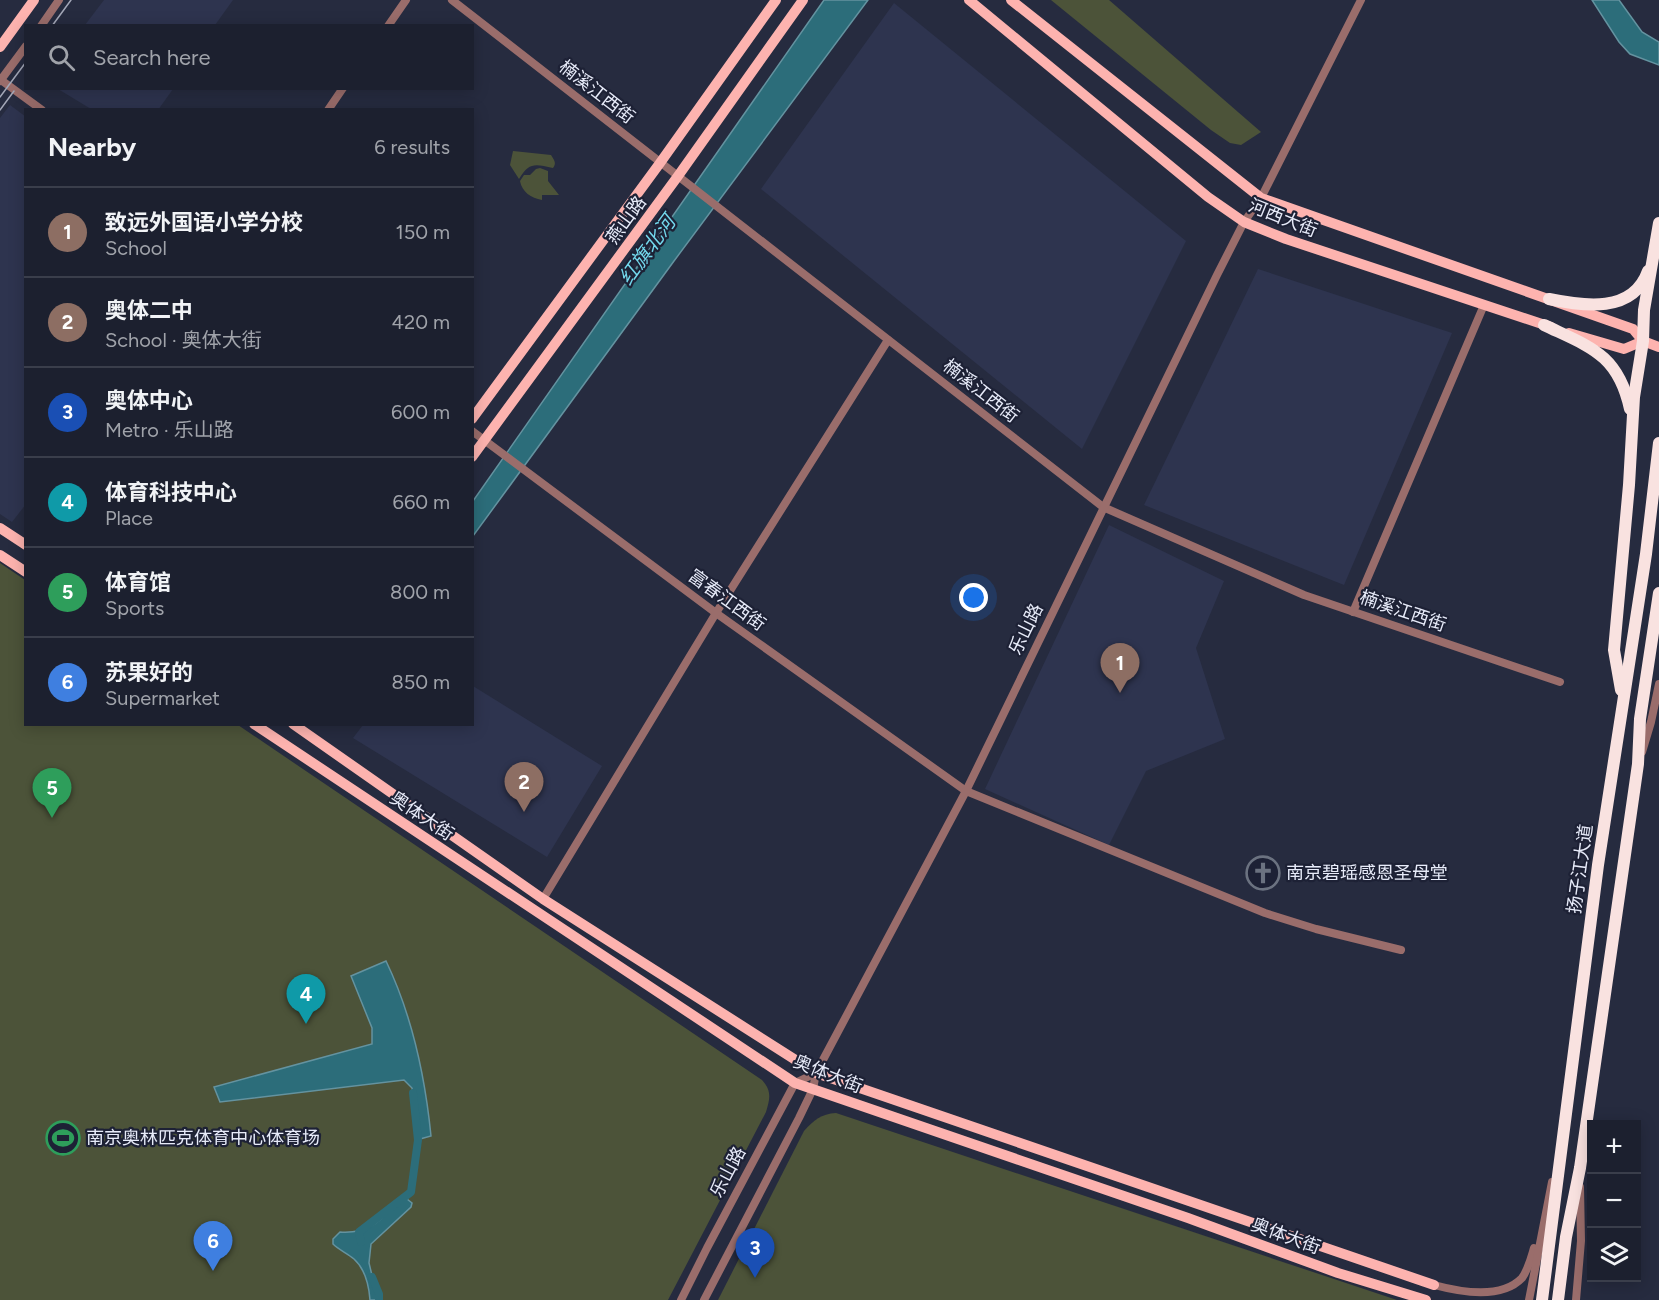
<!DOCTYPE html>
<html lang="en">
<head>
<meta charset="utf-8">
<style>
	body { margin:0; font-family:Figtree,"Noto Sans SC",sans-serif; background:#252837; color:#f1f3f6 }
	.controls { position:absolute; right:18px; bottom:18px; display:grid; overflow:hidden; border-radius:0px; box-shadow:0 3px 15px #0003 }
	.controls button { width:54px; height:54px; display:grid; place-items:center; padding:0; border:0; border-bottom:2px solid #3a3e4b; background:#1c202f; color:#f1f3f6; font:30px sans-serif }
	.you { position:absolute; left:974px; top:598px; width:21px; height:21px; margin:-15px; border:4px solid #fff; border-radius:50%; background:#1a73e8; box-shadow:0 0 0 9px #1a73e833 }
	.badge { display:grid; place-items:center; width:39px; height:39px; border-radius:50%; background:#79bff8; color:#fff; font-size:20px; font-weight:700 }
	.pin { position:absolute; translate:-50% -50px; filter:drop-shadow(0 2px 3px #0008) }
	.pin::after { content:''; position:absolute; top:32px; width:21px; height:18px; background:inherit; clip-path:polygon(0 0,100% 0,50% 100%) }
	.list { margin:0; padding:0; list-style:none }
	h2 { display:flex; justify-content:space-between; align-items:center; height:78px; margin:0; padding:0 24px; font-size:26px }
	h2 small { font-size:20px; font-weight:400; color:#a0a3aa }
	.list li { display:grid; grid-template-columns:39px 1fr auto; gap:18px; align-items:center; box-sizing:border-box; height:90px; padding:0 24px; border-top:2px solid #3a3e4b }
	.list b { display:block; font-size:22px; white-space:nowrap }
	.list p { margin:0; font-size:20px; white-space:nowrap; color:#a0a3aa }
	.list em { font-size:20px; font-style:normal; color:#a0a3aa }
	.icon { flex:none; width:33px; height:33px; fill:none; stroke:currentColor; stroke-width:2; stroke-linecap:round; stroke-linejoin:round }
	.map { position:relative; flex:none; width:1659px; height:1300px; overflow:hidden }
	.search { position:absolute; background:#1c202f; box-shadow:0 3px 15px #0003; left:24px; top:24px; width:450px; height:66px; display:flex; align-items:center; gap:15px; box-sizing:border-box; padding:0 21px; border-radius:0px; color:#a0a3aa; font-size:22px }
	.panel { position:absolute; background:#1c202f; box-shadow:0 3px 15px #0003; left:24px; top:108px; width:450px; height:618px; border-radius:0px }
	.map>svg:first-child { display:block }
	.built { fill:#2e344f }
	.green { fill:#4c5339 }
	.water { fill:#2c6d7a; stroke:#6493a0; stroke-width:1.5 }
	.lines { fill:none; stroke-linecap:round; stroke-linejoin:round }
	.canal { stroke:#2c6d7a; stroke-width:8 }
	.minor { stroke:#9a6d6b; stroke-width:8 }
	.major { stroke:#fdb3af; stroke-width:10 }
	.highway { stroke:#f9e2e0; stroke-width:12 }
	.tram { stroke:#a3a7b7; stroke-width:1.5 }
	.labels { text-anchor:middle; stroke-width:4.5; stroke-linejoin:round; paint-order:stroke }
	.street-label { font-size:18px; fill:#e7ebf9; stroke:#1d2135 }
	.poi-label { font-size:18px; fill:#e7ebf9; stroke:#1d2135; text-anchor:start }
	.water-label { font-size:20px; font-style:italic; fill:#73d8ed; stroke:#1d2135 }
</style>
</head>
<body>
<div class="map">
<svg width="1659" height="1300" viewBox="0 0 1659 1300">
	<rect width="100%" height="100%" fill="#262b3f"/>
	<g class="built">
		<polygon points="104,0 233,0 215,25 85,25"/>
		<polygon points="894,3 1186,241 1082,449 761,189"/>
		<polygon points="58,89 173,89 158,110 91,109"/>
		<polygon points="10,105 26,117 26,504 12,522 0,514 0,118"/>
		<polygon points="1258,269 1452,333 1344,585 1144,505"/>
		<polygon points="1109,525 1224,581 1196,648 1225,739 1146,771 1109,845 985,789"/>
		<polygon points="473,686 602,766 547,857 353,738 363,725 472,724"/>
	</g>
	<g class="green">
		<polygon points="1051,0 1109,0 1261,132 1241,145 1230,143 1211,130"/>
		<path d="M513,151L551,155C554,160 557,163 553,168C535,164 529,162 519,179L510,165Z"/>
		<path d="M540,168L548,171V181L559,195H542V200C531,198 522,192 520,181L524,175H530L536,169Z"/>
		<path d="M0,563L25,580L26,724L238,725L762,1080C772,1091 770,1099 766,1112L668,1300H0Z"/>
		<path d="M836,1113L1397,1300H718L804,1131C814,1120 821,1114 836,1113Z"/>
	</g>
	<g class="water">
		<polygon points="824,0 868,0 674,261 473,536 473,501"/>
		<polygon points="1592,0 1619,0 1642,32 1659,42 1659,65 1630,54 1619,42"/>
		<path d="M386,961C412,1015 425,1076 431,1136L420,1139L412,1088L404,1080L220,1102L214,1087L372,1044V1028L351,976Z"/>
		<path d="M407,1199L412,1203L411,1207L371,1244L369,1263L378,1300H370C369,1286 365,1269 354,1259C347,1253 339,1250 333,1244V1239L340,1232C371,1234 380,1220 401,1200Z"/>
	</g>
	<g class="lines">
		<g class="canal">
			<polyline points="361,1242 359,1232 411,1192 418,1140 413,1093"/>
			<polyline points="372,1277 379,1294 379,1300"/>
		</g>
		<g class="minor">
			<polyline points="452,0 1103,507 1304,595 1560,682"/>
			<polyline points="41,26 59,0"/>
			<polyline points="388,26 406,0"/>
			<polyline points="1,80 42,110"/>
			<polyline points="0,81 26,46"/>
			<polyline points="328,110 343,88"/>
			<polyline points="472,431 716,613 966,791 1265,913 1316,929 1401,950"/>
			<polyline points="1353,612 1484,305"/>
			<polyline points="1642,752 1651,722 1659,684"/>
			<polyline points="543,899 716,613 888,340"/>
			<path d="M1434,1285C1460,1292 1501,1300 1522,1278C1528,1270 1531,1258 1534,1248"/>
			<polyline points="681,1300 707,1248 795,1083 816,1073 966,791 1217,275 1244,222 1261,198 1361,0"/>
			<polyline points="704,1300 799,1118 813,1089 816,1073"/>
			<polyline points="1529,1300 1552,1182"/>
			<polyline points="1576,1300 1581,1241 1580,1187"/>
		</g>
		<g class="major">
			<polyline points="969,0 1208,197 1244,222 1286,239 1551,327"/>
			<polyline points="1011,0 1261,198 1633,329 1643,341 1659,347"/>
			<polyline points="0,47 34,0"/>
			<polyline points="1569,333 1624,349 1643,341"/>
			<polyline points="472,419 660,163 776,0"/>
			<polyline points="472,457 678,176 803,0"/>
			<polyline points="0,528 26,545"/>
			<polyline points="0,555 26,572"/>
			<polyline points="254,724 795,1083 1188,1218 1338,1273 1426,1300"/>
			<polyline points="293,724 543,899 816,1073 1434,1285"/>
		</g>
		<g class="highway">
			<path d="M1549,299C1583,306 1633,314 1648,271"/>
			<path d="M1544,325C1590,347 1618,354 1630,409"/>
			<polyline points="1621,690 1614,650 1629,485 1634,397 1643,341 1644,310 1659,223"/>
			<polyline points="1542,1300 1598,865 1646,554 1659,443"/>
			<polyline points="1558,1300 1566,1237 1580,1168 1638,764 1640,719 1659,593"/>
		</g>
		<g class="tram">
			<polyline points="52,26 71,0"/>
			<polyline points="0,97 26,62"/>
			<polyline points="0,110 14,91"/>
		</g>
	</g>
	<defs>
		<symbol id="church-ring" viewBox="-11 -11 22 22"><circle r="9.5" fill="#1d2135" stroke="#6b7280" stroke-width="1.5"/><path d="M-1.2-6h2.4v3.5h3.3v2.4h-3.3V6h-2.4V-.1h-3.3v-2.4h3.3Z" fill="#6b7280"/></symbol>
		<symbol id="stadium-ring" viewBox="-11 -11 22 22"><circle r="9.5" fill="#1d2135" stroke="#2e9e5b" stroke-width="1.5"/><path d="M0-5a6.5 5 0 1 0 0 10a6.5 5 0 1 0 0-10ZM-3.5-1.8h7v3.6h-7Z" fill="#2e9e5b"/></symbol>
	</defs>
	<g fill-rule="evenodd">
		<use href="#church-ring" x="1244" y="854" width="38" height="38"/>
		<use href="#stadium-ring" x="44" y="1119" width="38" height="38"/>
	</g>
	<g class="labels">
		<g class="street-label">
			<text transform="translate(597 92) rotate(38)" y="6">楠溪江西街</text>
			<text transform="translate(1283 218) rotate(22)" y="6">河西大街</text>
			<text transform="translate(626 220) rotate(-54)" y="6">燕山路</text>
			<text transform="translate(981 391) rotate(38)" y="6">楠溪江西街</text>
			<text transform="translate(727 600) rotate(36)" y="6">富春江西街</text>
			<text transform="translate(1403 611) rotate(19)" y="6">楠溪江西街</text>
			<text transform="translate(1026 629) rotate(-64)" y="6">乐山路</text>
			<text transform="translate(422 816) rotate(34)" y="6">奥体大街</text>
			<text transform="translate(1580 869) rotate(-82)" y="6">扬子江大道</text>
			<text transform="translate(828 1074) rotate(22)" y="6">奥体大街</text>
			<text transform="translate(728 1172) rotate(-62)" y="6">乐山路</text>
			<text transform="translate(1286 1236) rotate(20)" y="6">奥体大街</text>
		</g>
		<g class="poi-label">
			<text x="1286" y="879">南京碧瑶感恩圣母堂</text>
			<text x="86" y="1144">南京奥林匹克体育中心体育场</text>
		</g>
		<g class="water-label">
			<text transform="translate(647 250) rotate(-54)" y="7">红旗北河</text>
		</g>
	</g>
</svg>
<div class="controls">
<button>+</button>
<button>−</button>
<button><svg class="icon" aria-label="layers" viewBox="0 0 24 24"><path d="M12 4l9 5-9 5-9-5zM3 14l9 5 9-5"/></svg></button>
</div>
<div class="you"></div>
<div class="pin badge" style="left:1120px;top:693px;background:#8d6e63">1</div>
<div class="pin badge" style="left:524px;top:812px;background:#8d6e63">2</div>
<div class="pin badge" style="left:755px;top:1278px;background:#1a4fb4">3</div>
<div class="pin badge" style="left:306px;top:1024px;background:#0f9aa8">4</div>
<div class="pin badge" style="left:52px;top:818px;background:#2e9e5b">5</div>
<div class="pin badge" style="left:213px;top:1271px;background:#3f7fe0">6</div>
<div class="search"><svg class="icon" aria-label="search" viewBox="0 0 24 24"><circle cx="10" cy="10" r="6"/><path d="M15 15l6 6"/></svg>Search here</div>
<section class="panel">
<h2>Nearby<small>6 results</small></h2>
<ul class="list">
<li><span class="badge" style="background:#8d6e63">1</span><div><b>致远外国语小学分校</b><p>School</p></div><em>150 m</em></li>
<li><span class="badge" style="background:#8d6e63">2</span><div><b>奥体二中</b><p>School · 奥体大街</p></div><em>420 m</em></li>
<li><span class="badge" style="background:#1a4fb4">3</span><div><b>奥体中心</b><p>Metro · 乐山路</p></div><em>600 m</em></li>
<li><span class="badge" style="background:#0f9aa8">4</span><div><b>体育科技中心</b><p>Place</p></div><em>660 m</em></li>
<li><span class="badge" style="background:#2e9e5b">5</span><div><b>体育馆</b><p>Sports</p></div><em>800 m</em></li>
<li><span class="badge" style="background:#3f7fe0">6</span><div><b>苏果好的</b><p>Supermarket</p></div><em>850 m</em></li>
</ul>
</section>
</div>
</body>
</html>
